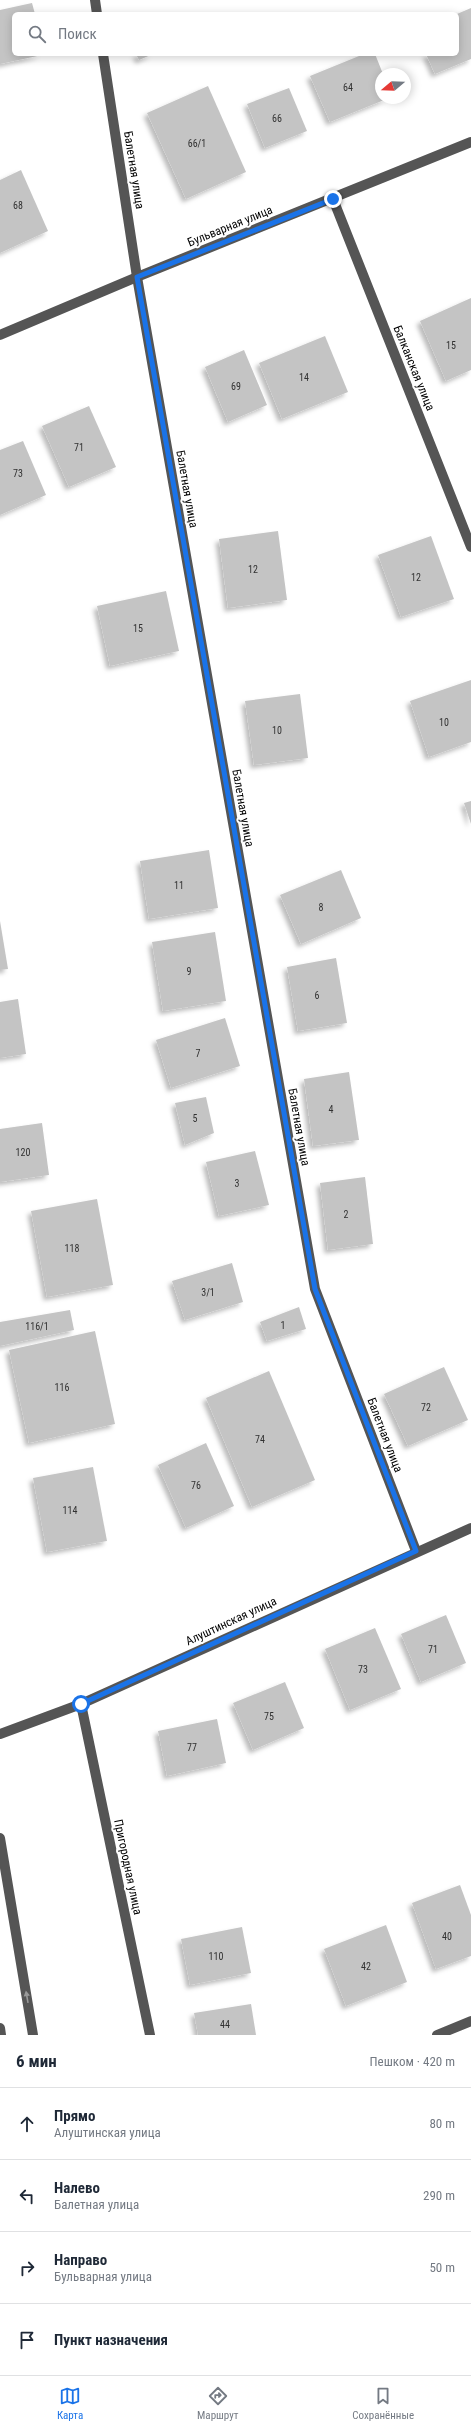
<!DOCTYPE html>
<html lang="ru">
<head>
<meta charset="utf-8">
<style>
	body { margin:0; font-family:"Roboto Condensed",sans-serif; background:#f2f2f3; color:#1f2937 }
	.compass { position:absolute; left:375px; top:68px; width:36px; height:36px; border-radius:50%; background:#fff; box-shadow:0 2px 10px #0003; rotate:251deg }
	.stop { position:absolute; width:12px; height:12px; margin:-9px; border:3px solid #1a73e8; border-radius:50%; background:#fff }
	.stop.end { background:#1a73e8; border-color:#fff; box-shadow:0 1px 4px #0008 }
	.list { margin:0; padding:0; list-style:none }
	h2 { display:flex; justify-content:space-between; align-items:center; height:52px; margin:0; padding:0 16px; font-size:17px }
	h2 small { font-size:13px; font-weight:400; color:#747a83 }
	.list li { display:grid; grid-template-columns:26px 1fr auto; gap:12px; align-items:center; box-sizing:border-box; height:72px; padding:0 16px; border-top:1px solid #e0e1e3 }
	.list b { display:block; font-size:15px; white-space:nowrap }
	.list p { margin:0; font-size:13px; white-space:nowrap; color:#747a83 }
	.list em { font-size:13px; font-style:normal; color:#747a83 }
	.icon { flex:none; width:22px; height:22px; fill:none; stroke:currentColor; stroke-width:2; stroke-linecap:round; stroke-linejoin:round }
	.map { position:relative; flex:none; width:471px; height:2035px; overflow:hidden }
	.search { position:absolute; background:#fff; box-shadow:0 2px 10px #0003; left:12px; right:12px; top:12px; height:44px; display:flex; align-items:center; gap:10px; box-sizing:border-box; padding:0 14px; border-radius:6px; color:#747a83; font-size:15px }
	.sheet { height:340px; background:#fff }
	nav { display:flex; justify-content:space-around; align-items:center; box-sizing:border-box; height:56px; border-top:1px solid #e0e1e3; background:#fff; font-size:11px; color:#747a83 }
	nav a { display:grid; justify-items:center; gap:2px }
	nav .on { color:#1a73e8 }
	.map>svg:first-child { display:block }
	.building { fill:#c4c4c4; filter:url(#shadow) }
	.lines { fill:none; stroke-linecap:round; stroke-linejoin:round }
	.minor { stroke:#555; stroke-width:10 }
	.oneway { fill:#999 }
	.route { stroke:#1a73e8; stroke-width:5 }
	.labels { text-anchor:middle; stroke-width:4; stroke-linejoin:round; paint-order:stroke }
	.number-label { font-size:10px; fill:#313131 }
	.street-label { font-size:12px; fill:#000; stroke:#fff }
</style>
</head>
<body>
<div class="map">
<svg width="471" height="2035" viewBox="0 0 471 2035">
	<defs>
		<filter id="shadow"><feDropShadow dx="-3.5" dy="3.5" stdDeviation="2" flood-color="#0004"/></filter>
	</defs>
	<rect width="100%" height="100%" fill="#fff"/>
	<g class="building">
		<polygon points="32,3 35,14 14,14 14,54 42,55 0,64 0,10"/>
		<polygon points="471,8 471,59 435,74 426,54 457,54 457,14"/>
		<polygon points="136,54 153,54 139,60"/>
		<polygon points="364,54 375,54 383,74 381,74 381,98 389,98 330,122 310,76"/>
		<polygon points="208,86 246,172 186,199 147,113"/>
		<polygon points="289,88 307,131 265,148 247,104"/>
		<polygon points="21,170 48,231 0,253 0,180"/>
		<polygon points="471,298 471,370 446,381 420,321"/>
		<polygon points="325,336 348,392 282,419 259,363"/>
		<polygon points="244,350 267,405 228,422 205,367"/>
		<polygon points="89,406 116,467 69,487 42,426"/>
		<polygon points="23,441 46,495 0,515 0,450"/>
		<polygon points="278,531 287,600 228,608 219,539"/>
		<polygon points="431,536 454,599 401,617 378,555"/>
		<polygon points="166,591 179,651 110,666 97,606"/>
		<polygon points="471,680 471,742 429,757 410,701"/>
		<polygon points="300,694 308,758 254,765 245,701"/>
		<polygon points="471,801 471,824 464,803"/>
		<polygon points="209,850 218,908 149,919 140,861"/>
		<polygon points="341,870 361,918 301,944 280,895"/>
		<polygon points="0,921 8,969 0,970"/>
		<polygon points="215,932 226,1001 163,1011 152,942"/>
		<polygon points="336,958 347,1023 298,1031 287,967"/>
		<polygon points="18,999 26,1054 0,1058 0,1002"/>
		<polygon points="225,1018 240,1066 171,1088 156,1040"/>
		<polygon points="349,1072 359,1140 313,1146 304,1079"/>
		<polygon points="206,1097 214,1133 185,1145 175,1103"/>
		<polygon points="42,1123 49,1175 0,1182 0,1129"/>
		<polygon points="255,1151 269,1205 219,1216 206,1162"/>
		<polygon points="365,1177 373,1244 328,1250 320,1183"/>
		<polygon points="97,1199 113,1285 47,1297 31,1211"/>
		<polygon points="232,1263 243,1302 185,1320 172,1281"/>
		<polygon points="299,1307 306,1329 267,1341 260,1322"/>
		<polygon points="70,1310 74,1330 0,1346 0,1322"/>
		<polygon points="95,1331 115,1424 29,1443 9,1350"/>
		<polygon points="444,1367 468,1420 408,1446 384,1394"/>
		<polygon points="269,1371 315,1480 252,1507 206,1398"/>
		<polygon points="206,1443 234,1506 186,1528 158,1465"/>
		<polygon points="93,1467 107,1541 47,1552 33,1478"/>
		<polygon points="446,1615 466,1663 421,1682 401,1634"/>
		<polygon points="375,1628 401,1689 350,1710 325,1649"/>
		<polygon points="285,1682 304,1728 253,1750 233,1703"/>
		<polygon points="217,1719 226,1763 167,1776 158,1731"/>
		<polygon points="460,1885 471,1915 471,1956 436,1969 412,1903"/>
		<polygon points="386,1925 407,1982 346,2006 324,1949"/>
		<polygon points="242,1927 251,1973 190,1985 181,1939"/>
		<polygon points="251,2004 256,2035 198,2035 194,2013"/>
	</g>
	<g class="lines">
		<g class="minor">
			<polyline points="95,0 97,14"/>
			<polyline points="103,54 137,277 315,1289 416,1551"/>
			<polyline points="333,199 471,547"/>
			<polyline points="0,335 137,277 471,142"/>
			<polyline points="81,1704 150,2035"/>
			<polyline points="0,1734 81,1704 471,1528"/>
			<polyline points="0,1838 33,2035"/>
			<polyline points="0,2028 1,2035"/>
			<polyline points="437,2035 471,2021"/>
		</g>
	</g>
	<defs><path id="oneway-solid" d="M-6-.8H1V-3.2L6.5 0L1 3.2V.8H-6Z"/></defs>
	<use class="oneway" href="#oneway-solid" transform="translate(27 1997) rotate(-100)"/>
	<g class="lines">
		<polyline class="route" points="81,1704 416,1551 315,1289 137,277 333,199"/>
	</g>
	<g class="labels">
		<g class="number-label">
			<text x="348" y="91">64</text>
			<text x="277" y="122">66</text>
			<text x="197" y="147">66/1</text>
			<text x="18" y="209">68</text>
			<text x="451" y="349">15</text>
			<text x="304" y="381">14</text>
			<text x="236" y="390">69</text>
			<text x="79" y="451">71</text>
			<text x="18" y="477">73</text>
			<text x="253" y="573">12</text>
			<text x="416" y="581">12</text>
			<text x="138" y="632">15</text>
			<text x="444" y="726">10</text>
			<text x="277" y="734">10</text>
			<text x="179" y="889">11</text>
			<text x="321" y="911">8</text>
			<text x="189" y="975">9</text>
			<text x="317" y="999">6</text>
			<text x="198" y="1057">7</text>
			<text x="331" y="1113">4</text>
			<text x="195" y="1122">5</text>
			<text x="23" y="1156">120</text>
			<text x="237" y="1187">3</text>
			<text x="346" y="1218">2</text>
			<text x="72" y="1252">118</text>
			<text x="208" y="1296">3/1</text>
			<text x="283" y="1329">1</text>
			<text x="37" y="1330">116/1</text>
			<text x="62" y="1391">116</text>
			<text x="426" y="1411">72</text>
			<text x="260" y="1443">74</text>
			<text x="196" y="1489">76</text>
			<text x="70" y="1514">114</text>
			<text x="433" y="1653">71</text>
			<text x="363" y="1673">73</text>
			<text x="269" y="1720">75</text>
			<text x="192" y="1751">77</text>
			<text x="447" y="1940">40</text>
			<text x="216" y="1960">110</text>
			<text x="366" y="1970">42</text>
			<text x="225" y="2028">44</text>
		</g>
		<g class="street-label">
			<text transform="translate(134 170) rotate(81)" y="4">Балетная улица</text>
			<text transform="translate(230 226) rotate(-22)" y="4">Бульварная улица</text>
			<text transform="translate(414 368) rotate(68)" y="4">Балканская улица</text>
			<text transform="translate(187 489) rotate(80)" y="4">Балетная улица</text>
			<text transform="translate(243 808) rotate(80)" y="4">Балетная улица</text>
			<text transform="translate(299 1127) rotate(80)" y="4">Балетная улица</text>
			<text transform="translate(385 1435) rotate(69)" y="4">Балетная улица</text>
			<text transform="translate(231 1621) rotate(-25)" y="4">Алуштинская улица</text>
			<text transform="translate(128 1867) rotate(78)" y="4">Пригородная улица</text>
		</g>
	</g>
</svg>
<svg class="compass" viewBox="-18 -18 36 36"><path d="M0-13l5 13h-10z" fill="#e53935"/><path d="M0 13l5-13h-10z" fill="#747a83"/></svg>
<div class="stop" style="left:81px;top:1704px"></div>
<div class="stop end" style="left:333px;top:199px"></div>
<div class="search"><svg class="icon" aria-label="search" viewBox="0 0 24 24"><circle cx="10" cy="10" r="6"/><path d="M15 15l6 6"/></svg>Поиск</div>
</div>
<section class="sheet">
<h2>6 мин<small>Пешком · 420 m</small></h2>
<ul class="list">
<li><svg class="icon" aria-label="ahead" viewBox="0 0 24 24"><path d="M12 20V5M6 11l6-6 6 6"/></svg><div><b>Прямо</b><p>Алуштинская улица</p></div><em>80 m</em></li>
<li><svg class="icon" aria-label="left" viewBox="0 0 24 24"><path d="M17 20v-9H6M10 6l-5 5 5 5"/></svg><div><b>Налево</b><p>Балетная улица</p></div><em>290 m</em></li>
<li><svg class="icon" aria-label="right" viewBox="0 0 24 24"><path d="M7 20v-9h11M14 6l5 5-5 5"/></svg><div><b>Направо</b><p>Бульварная улица</p></div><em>50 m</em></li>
<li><svg class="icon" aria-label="arrive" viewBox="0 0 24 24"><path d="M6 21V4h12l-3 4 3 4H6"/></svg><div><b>Пункт назначения</b></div></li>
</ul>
</section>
<nav>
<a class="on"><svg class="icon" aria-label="map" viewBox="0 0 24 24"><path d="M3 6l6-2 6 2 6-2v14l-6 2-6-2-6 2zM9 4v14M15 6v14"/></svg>Карта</a>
<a><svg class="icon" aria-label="directions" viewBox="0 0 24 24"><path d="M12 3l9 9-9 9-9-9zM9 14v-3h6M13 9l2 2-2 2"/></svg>Маршрут</a>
<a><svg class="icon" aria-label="saved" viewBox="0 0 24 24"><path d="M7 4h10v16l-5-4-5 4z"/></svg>Сохранённые</a>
</nav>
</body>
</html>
